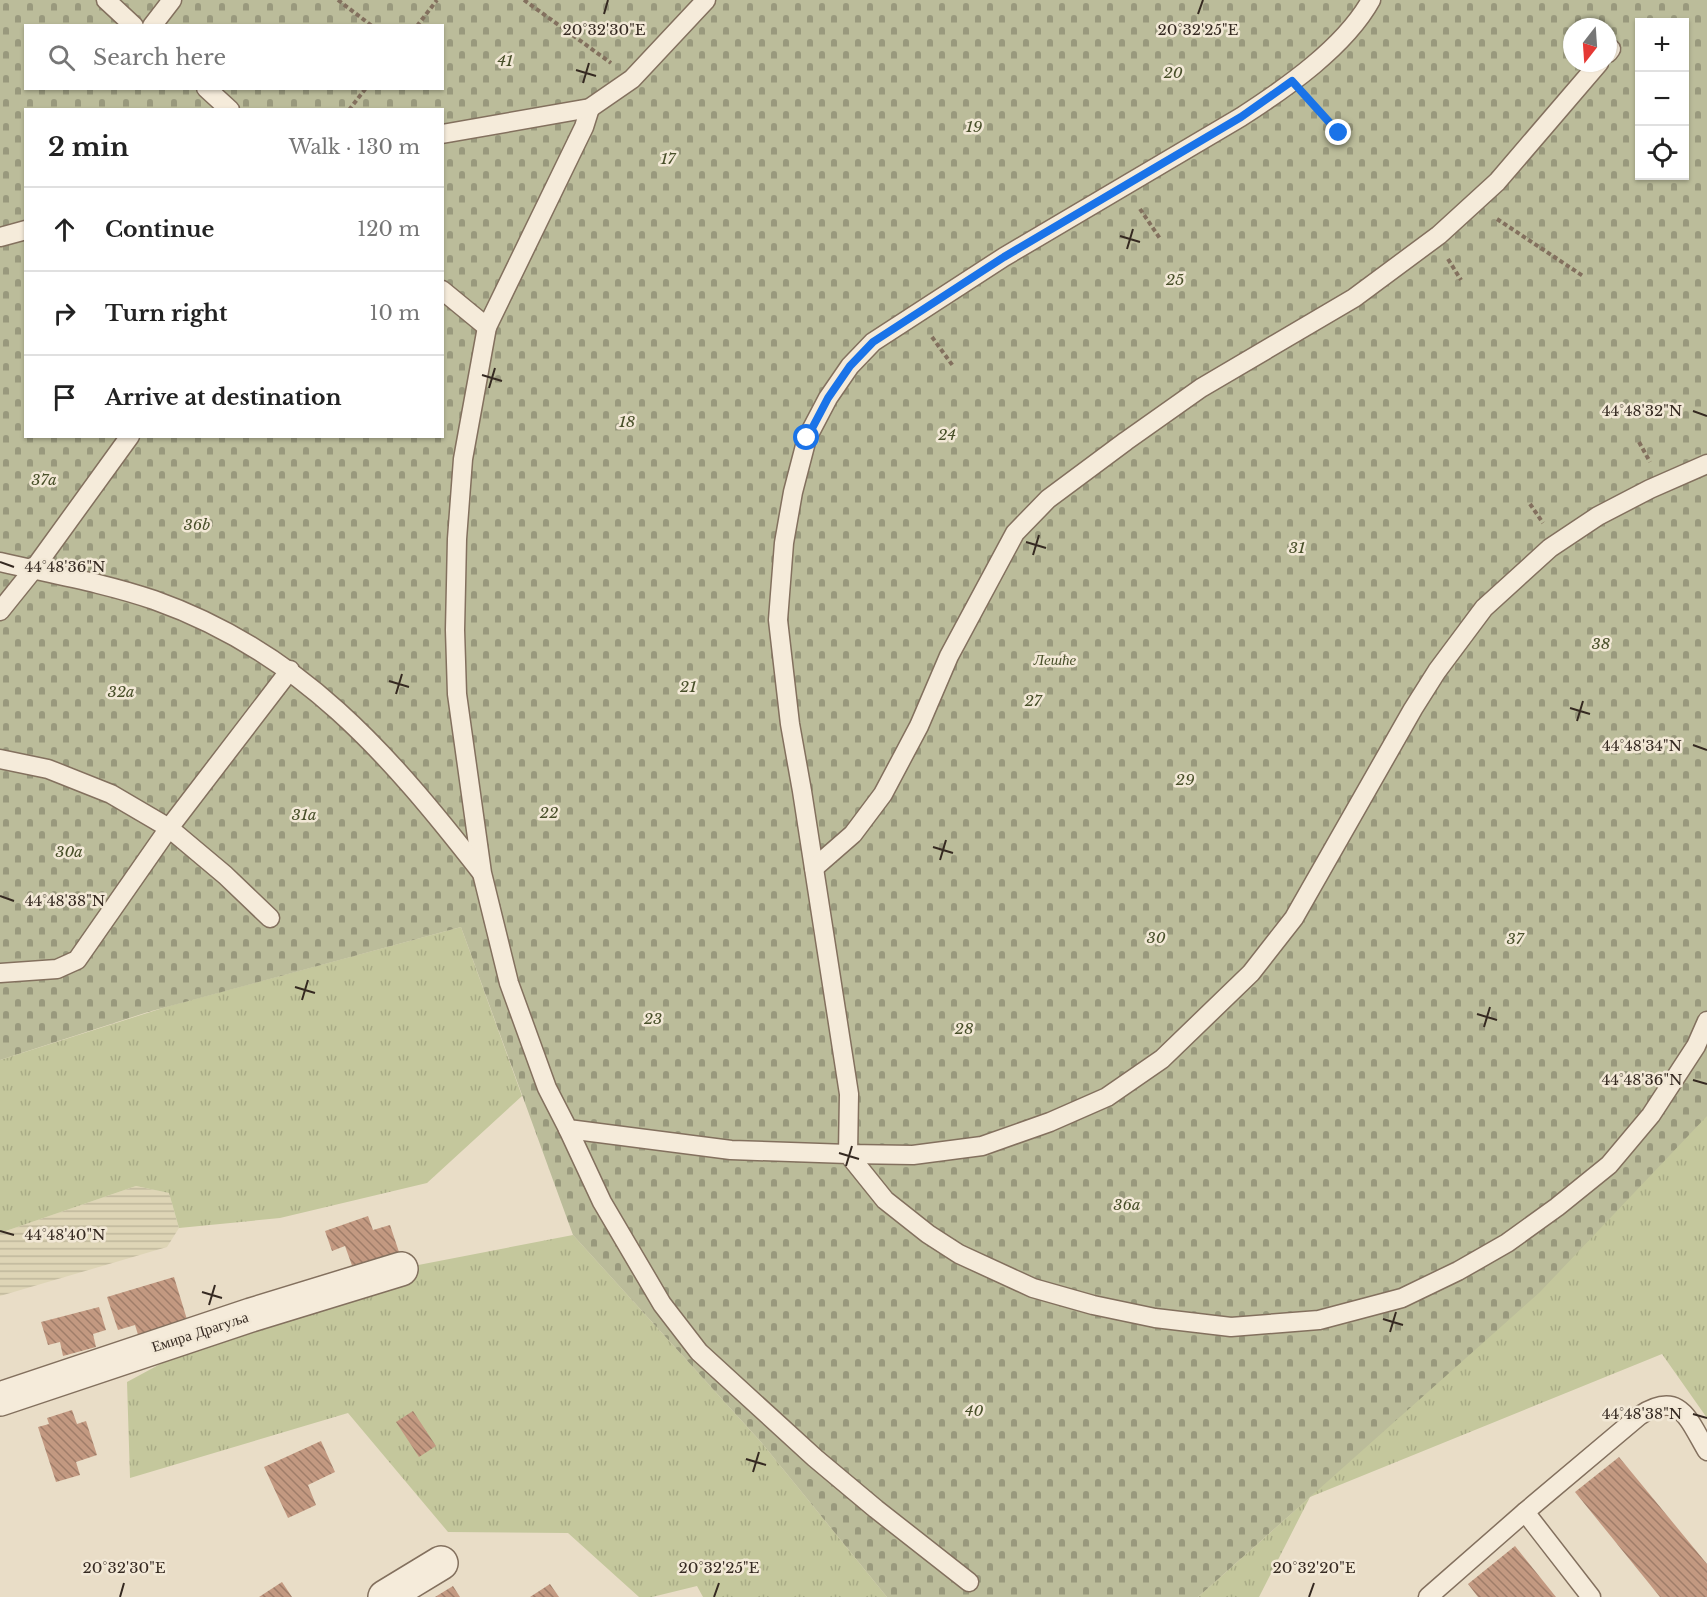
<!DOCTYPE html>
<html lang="en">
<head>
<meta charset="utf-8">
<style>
	body { margin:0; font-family:"Libre Baskerville",serif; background:#f2f2f2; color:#222 }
	.controls { position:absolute; right:18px; top:18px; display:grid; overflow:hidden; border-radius:0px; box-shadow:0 2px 4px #0004 }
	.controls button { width:54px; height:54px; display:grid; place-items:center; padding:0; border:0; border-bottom:2px solid #e0e0e0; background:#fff; color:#222; font:30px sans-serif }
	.compass { position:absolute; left:1563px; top:18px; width:54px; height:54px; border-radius:50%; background:#fff; box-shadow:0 2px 4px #0004; rotate:197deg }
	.stop { position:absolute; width:18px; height:18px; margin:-14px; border:4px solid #1a73e8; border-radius:50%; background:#fff }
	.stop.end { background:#1a73e8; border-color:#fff; box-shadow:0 2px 6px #0008 }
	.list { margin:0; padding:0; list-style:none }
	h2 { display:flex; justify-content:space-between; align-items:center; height:78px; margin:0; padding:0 24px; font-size:26px }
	h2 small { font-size:20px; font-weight:400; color:#767676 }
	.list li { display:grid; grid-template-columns:39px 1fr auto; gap:18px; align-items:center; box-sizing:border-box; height:84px; padding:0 24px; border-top:2px solid #e0e0e0 }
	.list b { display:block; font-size:22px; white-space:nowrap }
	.list em { font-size:20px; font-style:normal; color:#767676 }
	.icon { flex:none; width:33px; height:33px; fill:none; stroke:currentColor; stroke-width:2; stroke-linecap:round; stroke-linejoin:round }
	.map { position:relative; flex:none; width:1707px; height:1597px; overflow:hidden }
	.search { position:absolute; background:#fff; box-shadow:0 2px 4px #0004; left:24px; top:24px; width:420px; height:66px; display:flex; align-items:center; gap:15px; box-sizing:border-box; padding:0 21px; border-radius:0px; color:#767676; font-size:22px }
	.panel { position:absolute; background:#fff; box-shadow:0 2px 4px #0004; left:24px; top:108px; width:420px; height:330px; border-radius:0px }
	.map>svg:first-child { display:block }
	.farmland { fill:url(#farmland-rules) }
	.grass { fill:url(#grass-tufts) }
	.cemetery { fill:url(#cemetery-stones); fill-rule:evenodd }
	.building { fill:url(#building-back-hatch) }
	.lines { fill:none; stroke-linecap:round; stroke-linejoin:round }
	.service-casing { stroke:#83705e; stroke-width:21 }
	.minor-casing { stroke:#83705e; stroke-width:36 }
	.path { stroke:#83705e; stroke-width:4; stroke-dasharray:4.5 3; stroke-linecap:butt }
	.service { stroke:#f5ebda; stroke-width:18 }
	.minor { stroke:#f5ebda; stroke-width:33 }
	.route { stroke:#1a73e8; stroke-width:8 }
	.ticks { fill:none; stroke:#352921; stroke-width:2 }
	.labels { text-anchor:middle; stroke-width:5; stroke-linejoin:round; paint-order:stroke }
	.park-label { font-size:15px; font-style:italic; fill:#484f29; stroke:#f2e8d6 }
	.street-label { font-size:15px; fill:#352921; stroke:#f2e8d6 }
	.ticks-label { font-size:15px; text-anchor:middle; fill:#352921; stroke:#f2e8d6; stroke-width:5; stroke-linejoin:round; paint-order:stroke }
</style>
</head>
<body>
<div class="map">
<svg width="1707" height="1597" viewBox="0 0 1707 1597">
	<defs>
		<pattern id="farmland-rules" width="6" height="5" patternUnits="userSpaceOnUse" patternTransform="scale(1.5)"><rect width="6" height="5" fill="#ded5b6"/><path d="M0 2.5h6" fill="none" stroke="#bfb79c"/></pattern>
		<pattern id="grass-tufts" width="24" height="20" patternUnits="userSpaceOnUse" patternTransform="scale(1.5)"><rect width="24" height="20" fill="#c4c79c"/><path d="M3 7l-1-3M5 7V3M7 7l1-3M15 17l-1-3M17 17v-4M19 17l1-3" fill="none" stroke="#a9ab86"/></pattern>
		<pattern id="cemetery-stones" width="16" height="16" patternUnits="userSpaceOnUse" patternTransform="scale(1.5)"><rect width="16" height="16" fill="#bbbc9a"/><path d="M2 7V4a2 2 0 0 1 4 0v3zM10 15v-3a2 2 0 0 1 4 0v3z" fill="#99997d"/></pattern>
		<pattern id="building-back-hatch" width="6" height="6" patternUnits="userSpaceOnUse" patternTransform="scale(1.5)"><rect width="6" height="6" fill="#c39981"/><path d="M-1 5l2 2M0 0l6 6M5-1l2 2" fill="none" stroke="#9f7d69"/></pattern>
	</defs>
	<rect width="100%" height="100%" fill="#e9ddc7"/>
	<polygon class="farmland" points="136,1186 169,1193 179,1228 167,1247 0,1296 0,1233"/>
	<g class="grass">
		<polygon points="461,927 522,1096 427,1183 280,1218 179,1228 169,1193 136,1186 0,1233 0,1060 169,1006"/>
		<polygon points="1707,1104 1707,1418 1662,1354 1310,1497 1259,1597 1198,1597 1310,1497"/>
		<polygon points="573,1235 761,1442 887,1597 703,1597 697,1586 652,1597 639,1597 568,1533 448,1532 348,1413 130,1478 127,1382 251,1315 408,1267"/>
	</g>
	<path class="cemetery" d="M0,0H1707V1116L1540,1292L1198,1597H887L761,1442L573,1235L461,927L148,1012L0,1060ZM1640,22H1684V176H1640ZM26,26H442V88H26ZM1572,27H1608V63H1572ZM26,110H442V436H26Z"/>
	<g class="building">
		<polygon points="368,1216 373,1230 390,1225 400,1255 354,1271 345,1246 332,1251 325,1231"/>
		<polygon points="174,1277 189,1326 140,1341 135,1325 118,1330 107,1297"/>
		<polygon points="99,1307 106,1330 93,1334 96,1347 63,1356 60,1342 48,1345 41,1322"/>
		<polygon points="72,1410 77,1424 86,1421 97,1455 76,1462 80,1475 56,1482 38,1427 49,1424 47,1418"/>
		<polygon points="413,1411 436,1446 419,1457 396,1422"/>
		<polygon points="321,1441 335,1472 308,1485 316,1505 288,1518 264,1467"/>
		<polygon points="1619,1457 1707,1564 1707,1597 1660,1597 1575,1492"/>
		<polygon points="1515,1546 1556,1597 1478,1597 1468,1584"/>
		<polygon points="282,1582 292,1597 259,1597"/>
		<polygon points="550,1584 559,1597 530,1597"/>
		<polygon points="453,1586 460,1597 435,1597"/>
	</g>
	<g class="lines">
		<defs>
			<g id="service">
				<polyline points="106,0 134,26"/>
				<path d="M1371,0C1345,47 1286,88 1241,117L1004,257L873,342L850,366L828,398L807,438L793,492L784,543L778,620L790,724L802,791L849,1094L848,1154L913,1155L982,1146L1050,1122L1107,1097L1162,1059L1251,973L1294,918L1413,709L1437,671L1484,608L1550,548L1598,516L1650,489L1707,464"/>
				<polyline points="152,26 172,0"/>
				<polyline points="1608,53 1611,49"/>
				<polyline points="206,88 230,110"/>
				<polyline points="590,108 584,127 487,327 463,459 457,539 455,630 457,694 482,873 509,983 547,1088 568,1129 731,1150 848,1154 885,1200 928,1234 959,1254 1033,1288 1093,1305 1155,1318 1231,1327 1319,1320 1402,1298 1458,1271 1507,1243 1557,1207 1609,1165 1651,1115 1696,1046 1707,1021"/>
				<polyline points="442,134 590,108 632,79 706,0"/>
				<polyline points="0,237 26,230"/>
				<polyline points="442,290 487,327"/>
				<path d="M0,562C52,574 104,583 154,600C301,652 388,753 481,872"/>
				<polyline points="0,611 33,570 130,436"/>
				<polyline points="0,759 48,769 111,794 169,828 225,875 270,918"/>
				<polyline points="814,868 853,834 883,794 919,726 949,656 1015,533 1048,499 1126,441 1201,388 1354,298 1439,235 1497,182 1599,63"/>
				<polyline points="0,973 57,969 77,960 169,828 290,670"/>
				<polyline points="568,1129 602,1202 662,1304 699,1352 815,1458 876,1509 969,1582"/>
				<polyline points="1525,1512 1591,1597"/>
				<path d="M1428,1597L1525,1512L1639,1416C1680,1389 1688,1419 1707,1451"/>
			</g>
			<g id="minor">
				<polyline points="0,1399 251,1315 401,1269"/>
				<polyline points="385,1597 441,1563"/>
			</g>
		</defs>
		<use href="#service" class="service-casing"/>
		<use href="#minor" class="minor-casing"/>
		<g class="path">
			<polyline points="338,0 372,26"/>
			<polyline points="524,0 611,63"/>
			<polyline points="417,26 437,0"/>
			<polyline points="1311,102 1339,133"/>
			<polyline points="349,110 366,88"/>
			<polyline points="1140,209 1161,240"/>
			<polyline points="1497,219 1583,276"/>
			<polyline points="1448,259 1461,280"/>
			<polyline points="932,337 953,366"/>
			<polyline points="1639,442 1650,462"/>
			<polyline points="1530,504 1543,523"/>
		</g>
		<use href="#service" class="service"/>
		<use href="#minor" class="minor"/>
	</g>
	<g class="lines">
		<polyline class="route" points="807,438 828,398 850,366 873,342 1004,257 1241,117 1292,81 1339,133"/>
	</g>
	<path class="ticks" d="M604,14L608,0M1198,14L1203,0M576,70L596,76M583,83L589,63M1120,236L1140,242M1127,249L1133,229M482,375L502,381M489,388L495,368M1693,411L1707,416M1026,542L1046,548M1033,555L1039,535M0,562L14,567M389,681L409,687M396,694L402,674M1570,708L1590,714M1577,721L1583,701M1693,745L1707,750M933,847L953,853M940,860L946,840M0,896L14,901M295,987L315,993M302,1000L308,980M1477,1014L1497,1020M1484,1027L1490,1007M1693,1080L1707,1084M839,1153L859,1159M846,1166L852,1146M0,1231L14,1235M202,1292L222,1298M209,1305L215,1285M1383,1319L1403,1325M1390,1332L1396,1312M1693,1414L1707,1418M746,1459L766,1465M753,1472L759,1452M120,1597L124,1583M714,1597L719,1583M1309,1597L1314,1583"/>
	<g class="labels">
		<g class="park-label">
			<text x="505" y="66">41</text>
			<text x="1173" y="78">20</text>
			<text x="974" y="132">19</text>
			<text x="668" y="164">17</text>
			<text x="1175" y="285">25</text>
			<text x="627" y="427">18</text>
			<text x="947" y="440">24</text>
			<text x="44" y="485">37a</text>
			<text x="197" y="530">36b</text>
			<text x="1297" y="553">31</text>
			<text x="1601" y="649">38</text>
			<text x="1055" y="665">Лешће</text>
			<text x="688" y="692">21</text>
			<text x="121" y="697">32a</text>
			<text x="1033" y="706">27</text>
			<text x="1185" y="785">29</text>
			<text x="549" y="818">22</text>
			<text x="304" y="820">31a</text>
			<text x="69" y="857">30a</text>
			<text x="1156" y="943">30</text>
			<text x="1515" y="944">37</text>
			<text x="653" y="1024">23</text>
			<text x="964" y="1034">28</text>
			<text x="1127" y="1210">36a</text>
			<text x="974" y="1416">40</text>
		</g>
		<g class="street-label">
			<text transform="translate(200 1332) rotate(-18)" y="5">Емира Драгуља</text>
		</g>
	</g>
	<g class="ticks-label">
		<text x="604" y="35">20°32'30"E</text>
		<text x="1198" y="35">20°32'25"E</text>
		<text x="1642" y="416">44°48'32"N</text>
		<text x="65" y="572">44°48'36"N</text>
		<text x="1642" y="751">44°48'34"N</text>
		<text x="65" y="906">44°48'38"N</text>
		<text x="1642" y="1085">44°48'36"N</text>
		<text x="65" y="1240">44°48'40"N</text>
		<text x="1642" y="1419">44°48'38"N</text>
		<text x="124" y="1573">20°32'30"E</text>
		<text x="719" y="1573">20°32'25"E</text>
		<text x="1314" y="1573">20°32'20"E</text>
	</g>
</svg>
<div class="controls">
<button>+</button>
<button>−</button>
<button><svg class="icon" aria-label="locate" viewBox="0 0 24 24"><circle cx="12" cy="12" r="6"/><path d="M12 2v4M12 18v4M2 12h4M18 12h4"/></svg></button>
</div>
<svg class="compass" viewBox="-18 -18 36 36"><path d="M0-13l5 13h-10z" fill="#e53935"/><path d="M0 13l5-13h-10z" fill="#767676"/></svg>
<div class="stop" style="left:807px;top:438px"></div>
<div class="stop end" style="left:1339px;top:133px"></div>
<div class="search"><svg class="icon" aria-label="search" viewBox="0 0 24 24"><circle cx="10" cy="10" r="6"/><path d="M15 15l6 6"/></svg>Search here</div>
<section class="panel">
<h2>2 min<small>Walk · 130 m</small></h2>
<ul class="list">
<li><svg class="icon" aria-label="ahead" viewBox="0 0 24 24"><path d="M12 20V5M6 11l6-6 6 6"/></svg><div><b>Continue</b></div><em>120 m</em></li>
<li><svg class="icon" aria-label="right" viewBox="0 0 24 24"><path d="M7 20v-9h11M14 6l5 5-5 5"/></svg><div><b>Turn right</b></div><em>10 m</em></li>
<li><svg class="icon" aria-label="arrive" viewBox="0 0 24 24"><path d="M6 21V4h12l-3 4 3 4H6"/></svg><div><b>Arrive at destination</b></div></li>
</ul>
</section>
</div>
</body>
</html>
